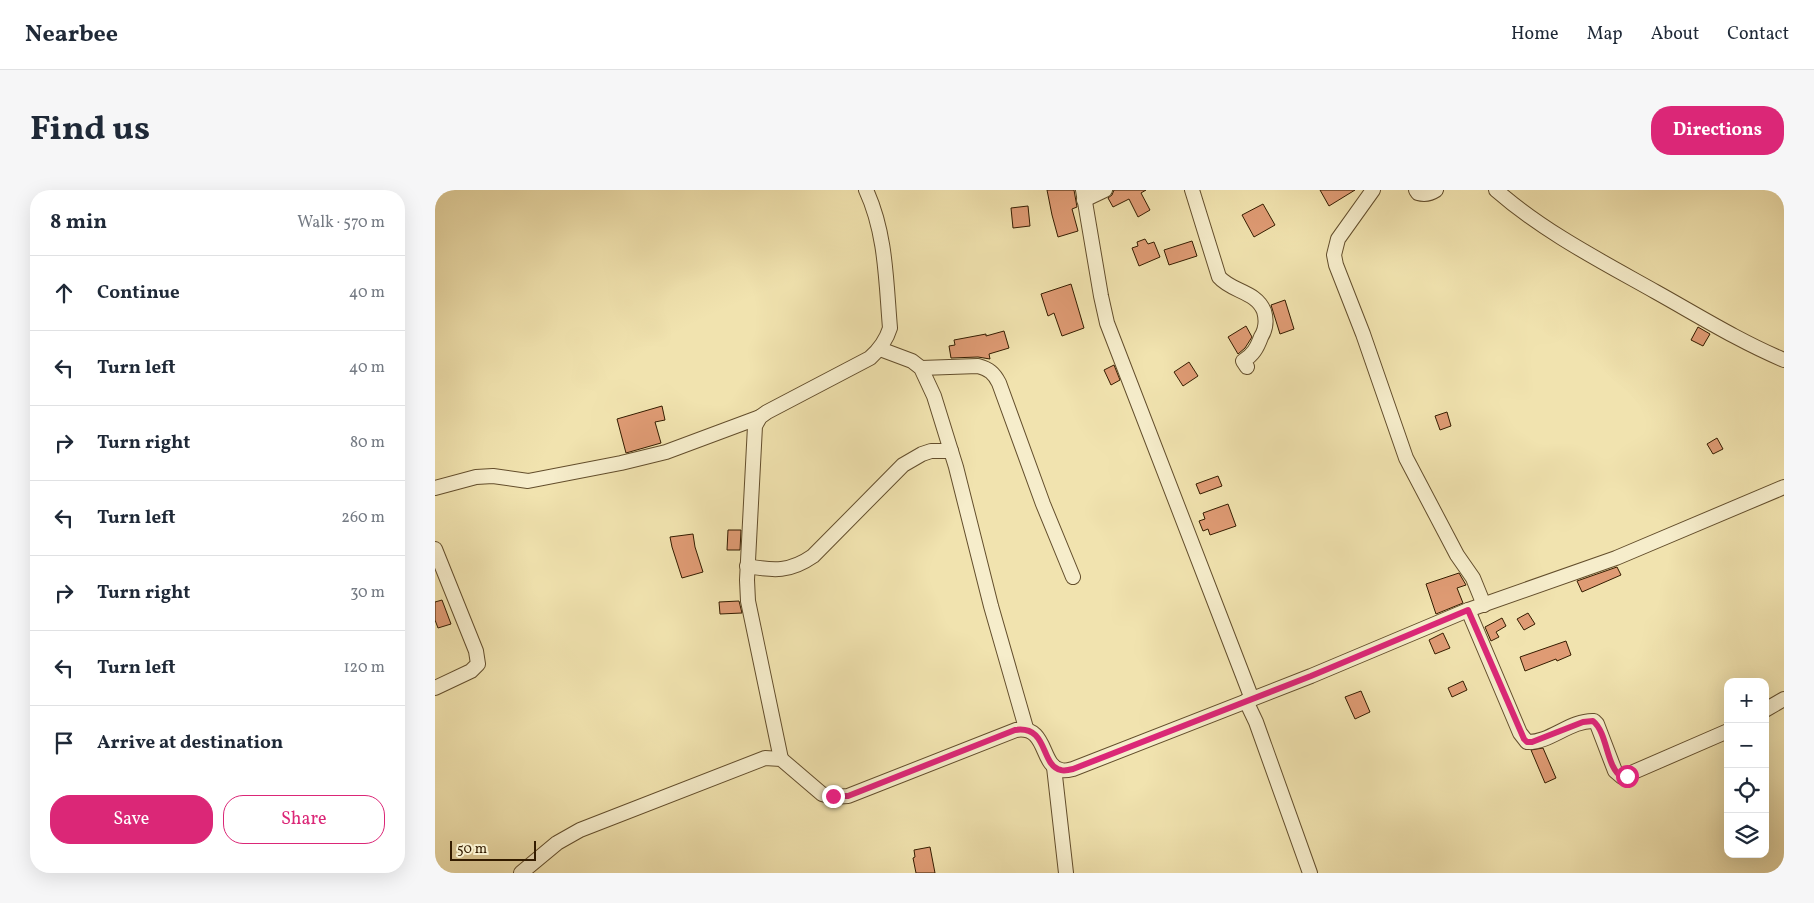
<!DOCTYPE html>
<html lang="en">
<head>
<meta charset="utf-8">
<style>
	body { margin:0; font-family:Vollkorn,serif; background:#f6f6f7; color:#1f2937 }
	.controls { position:absolute; right:15px; bottom:15px; display:grid; overflow:hidden; border-radius:10px; box-shadow:0 5px 20px #0002 }
	.controls button { width:45px; height:45px; display:grid; place-items:center; padding:0; border:0; border-bottom:1px solid #e0e1e3; background:#fff; color:#1f2937; font:25px sans-serif }
	.scale { position:absolute; left:15px; bottom:12px; width:86px; box-sizing:border-box; padding-left:5px; border:2px solid #341c00; border-top:0; font-size:14px; line-height:18px; white-space:nowrap; color:#341c00; -webkit-text-stroke:4px #f6edcb; paint-order:stroke }
	.stop { position:absolute; width:15px; height:15px; margin:-11px; border:4px solid #db2777; border-radius:50%; background:#fff }
	.stop.end { background:#db2777; border-color:#fff; box-shadow:0 1px 5px #0008 }
	.list { margin:0; padding:0; list-style:none }
	h2 { display:flex; justify-content:space-between; align-items:center; height:65px; margin:0; padding:0 20px; font-size:21px }
	h2 small { font-size:16px; font-weight:400; color:#747a83 }
	.list li { display:grid; grid-template-columns:32px 1fr auto; gap:15px; align-items:center; box-sizing:border-box; height:75px; padding:0 20px; border-top:1px solid #e0e1e3 }
	.list b { display:block; font-size:19px; white-space:nowrap }
	.list em { font-size:16px; font-style:normal; color:#747a83 }
	.actions { display:flex; gap:10px; padding:15px 20px }
	.actions a { flex:1; padding:11px 0; border:1px solid #db2777; border-radius:20px; text-align:center; font-size:18px; color:#db2777 }
	.actions .main { background:#db2777; color:#fff }
	.icon { flex:none; width:28px; height:28px; fill:none; stroke:currentColor; stroke-width:2; stroke-linecap:round; stroke-linejoin:round }
	.map { position:relative; flex:none; width:1349px; height:683px; overflow:hidden; border-radius:20px }
	header { display:flex; align-items:center; gap:30px; box-sizing:border-box; height:70px; padding:0 25px; background:#fff; border-bottom:1px solid #e0e1e3 }
	header strong { font-size:24px }
	nav { display:flex; gap:28px; margin-inline-start:auto; font-size:18px }
	.intro { display:flex; align-items:center; justify-content:space-between; box-sizing:border-box; height:120px; padding:0 30px }
	h1 { margin:0; font-size:35px }
	.button { padding:12px 22px; border-radius:20px; background:#db2777; color:#fff; font-size:18px; font-weight:700 }
	main { display:flex; gap:30px; padding:0 30px }
	aside { flex:1; background:#fff; border-radius:20px; box-shadow:0 5px 20px #0002 }
	.map>svg:first-child { display:block }
	.building { fill:#df9b74; stroke:#341c00 }
	.lines { fill:none; stroke-linecap:round; stroke-linejoin:round }
	.street-casing { stroke:#634e2c; stroke-width:16 }
	.street { stroke:#f6edcb; stroke-width:14 }
	.route { stroke:#db2777; stroke-width:6 }
</style>
</head>
<body>
<header>
<strong>Nearbee</strong>
<nav><a>Home</a><a>Map</a><a>About</a><a>Contact</a></nav>
</header>
<div class="intro"><h1>Find us</h1><a class="button">Directions</a></div>
<main>
<aside>
<h2>8 min<small>Walk · 570 m</small></h2>
<ul class="list">
<li><svg class="icon" aria-label="ahead" viewBox="0 0 24 24"><path d="M12 20V5M6 11l6-6 6 6"/></svg><div><b>Continue</b></div><em>40 m</em></li>
<li><svg class="icon" aria-label="left" viewBox="0 0 24 24"><path d="M17 20v-9H6M10 6l-5 5 5 5"/></svg><div><b>Turn left</b></div><em>40 m</em></li>
<li><svg class="icon" aria-label="right" viewBox="0 0 24 24"><path d="M7 20v-9h11M14 6l5 5-5 5"/></svg><div><b>Turn right</b></div><em>80 m</em></li>
<li><svg class="icon" aria-label="left" viewBox="0 0 24 24"><path d="M17 20v-9H6M10 6l-5 5 5 5"/></svg><div><b>Turn left</b></div><em>260 m</em></li>
<li><svg class="icon" aria-label="right" viewBox="0 0 24 24"><path d="M7 20v-9h11M14 6l5 5-5 5"/></svg><div><b>Turn right</b></div><em>30 m</em></li>
<li><svg class="icon" aria-label="left" viewBox="0 0 24 24"><path d="M17 20v-9H6M10 6l-5 5 5 5"/></svg><div><b>Turn left</b></div><em>120 m</em></li>
<li><svg class="icon" aria-label="arrive" viewBox="0 0 24 24"><path d="M6 21V4h12l-3 4 3 4H6"/></svg><div><b>Arrive at destination</b></div></li>
</ul>
<div class="actions"><a class="main">Save</a><a>Share</a></div>
</aside>
<div class="map">
<svg width="1349" height="683" viewBox="0 0 1349 683">
	<rect width="100%" height="100%" fill="#f1e3af"/>
	<filter id="stains"><feTurbulence type="fractalNoise" baseFrequency=".004" numOctaves="4"/><feColorMatrix values="0 0 0 0 .2 0 0 0 0 .09 0 0 0 0 .02 0 0 0 .5 -.17"/></filter>
	<radialGradient id="worn" r=".72"><stop offset=".6" stop-color="#630" stop-opacity="0"/><stop offset="1" stop-color="#630" stop-opacity=".3"/></radialGradient>
	<g class="building">
		<polygon points="612,0 639,0 642,17 637,19 643,41 623,47 617,25"/>
		<polygon points="679,0 711,0 706,3 715,20 703,27 694,9 678,17 673,8 677,5"/>
		<polygon points="885,0 920,0 894,16"/>
		<polygon points="828,14 840,35 819,47 807,25"/>
		<polygon points="593,16 595,36 578,38 576,18"/>
		<polygon points="710,49 713,54 719,52 725,67 704,76 697,58 703,56 702,52"/>
		<polygon points="757,51 762,66 734,75 729,60"/>
		<polygon points="636,94 649,138 627,146 619,123 613,126 606,104"/>
		<polygon points="850,110 859,139 845,144 836,115"/>
		<polygon points="811,136 817,147 810,158 803,164 793,147"/>
		<polygon points="1263,137 1275,144 1268,156 1256,150"/>
		<polygon points="569,141 574,158 554,164 555,169 543,167 516,168 514,156 520,155 519,150 551,144 551,146"/>
		<polygon points="754,172 763,186 748,196 739,182"/>
		<polygon points="679,175 685,190 676,195 669,180"/>
		<polygon points="227,216 230,230 220,232 226,253 191,263 182,229"/>
		<polygon points="1012,222 1016,236 1005,240 1000,226"/>
		<polygon points="1282,248 1288,259 1278,264 1272,254"/>
		<polygon points="783,286 787,296 765,304 761,294"/>
		<polygon points="793,314 801,336 775,345 773,339 768,341 764,331 770,329 768,323"/>
		<polygon points="293,340 306,340 305,360 292,360"/>
		<polygon points="258,344 260,357 268,382 247,388 237,357 235,347"/>
		<polygon points="1182,377 1186,385 1147,402 1142,391"/>
		<polygon points="1024,383 1031,395 1022,398 1028,413 1001,424 991,394"/>
		<polygon points="7,410 16,434 3,438 0,430 0,412"/>
		<polygon points="304,411 307,423 285,424 284,412"/>
		<polygon points="1093,423 1100,434 1089,440 1082,429"/>
		<polygon points="1067,428 1071,436 1061,442 1064,447 1056,451 1050,437"/>
		<polygon points="1008,443 1015,458 1000,464 994,450"/>
		<polygon points="1131,451 1136,465 1122,471 1121,469 1090,481 1085,467"/>
		<polygon points="1028,491 1032,500 1017,507 1013,498"/>
		<polygon points="926,501 935,522 920,529 910,507"/>
		<polygon points="1108,558 1121,588 1110,593 1096,560"/>
		<polygon points="495,657 500,683 481,683 478,668 480,667 479,660"/>
	</g>
	<g class="lines">
		<defs>
			<g id="street">
				<polyline points="648,0 666,106 672,133 817,509"/>
				<path d="M757,0L784,87C797,102 821,101 829,121C832,131 831,139 826,147C822,158 818,165 808,171L812,177"/>
				<polyline points="938,0 903,49 899,65 901,75 928,144 971,268 1022,365 1038,388 1049,415"/>
				<path d="M981,0L983,3C990,5 995,4 1001,0"/>
				<path d="M1061,0C1109,42 1166,71 1221,102C1264,126 1304,151 1349,170"/>
				<polyline points="649,10 670,0"/>
				<polyline points="445,159 477,171 486,178 499,206 521,277 556,416 591,538"/>
				<path d="M486,178L543,176C554,179 559,183 564,193L608,314L638,387"/>
				<polyline points="0,298 41,287 58,286 93,291 186,273 231,262 325,227"/>
				<polyline points="0,359 41,461 43,474 36,481 0,498"/>
				<path d="M312,376C339,381 355,382 378,366L468,275L487,264L496,261H516"/>
				<path d="M1033,420L1085,543L1092,552C1115,553 1135,530 1159,531L1162,534L1180,581L1187,587L1293,541"/>
				<polyline points="811,511 821,532 875,683"/>
				<polyline points="1330,520 1349,509"/>
				<path d="M346,569L313,411L312,390L320,236L325,227L332,222L435,168C445,159 451,151 455,138C451,91 451,43 431,0"/>
				<polyline points="619,577 631,683"/>
				<path d="M86,683L122,653L145,640L330,568L346,569L387,604L398,607L413,606L581,540C613,535 605,576 626,580C629,581 634,580 638,579L876,486L1033,420L1181,368L1349,297"/>
			</g>
		</defs>
		<use href="#street" class="street-casing"/>
		<use href="#street" class="street"/>
	</g>
	<g class="lines">
		<path class="route" d="M398,606H413L580,540C614,535 605,576 626,580C629,581 634,580 638,579L876,486L1033,420L1089,549L1092,552H1097L1148,532L1158,531C1173,543 1171,578 1187,587L1192,586"/>
	</g>
	<rect width="100%" height="100%" filter="url(#stains)"/>
	<rect width="100%" height="100%" fill="url(#worn)"/>
</svg>
<div class="controls">
<button>+</button>
<button>−</button>
<button><svg class="icon" aria-label="locate" viewBox="0 0 24 24"><circle cx="12" cy="12" r="6"/><path d="M12 2v4M12 18v4M2 12h4M18 12h4"/></svg></button>
<button><svg class="icon" aria-label="layers" viewBox="0 0 24 24"><path d="M12 4l9 5-9 5-9-5zM3 14l9 5 9-5"/></svg></button>
</div>
<div class="scale">50 m</div>
<div class="stop" style="left:1192px;top:586px"></div>
<div class="stop end" style="left:398px;top:606px"></div>
</div>
</main>
</body>
</html>
